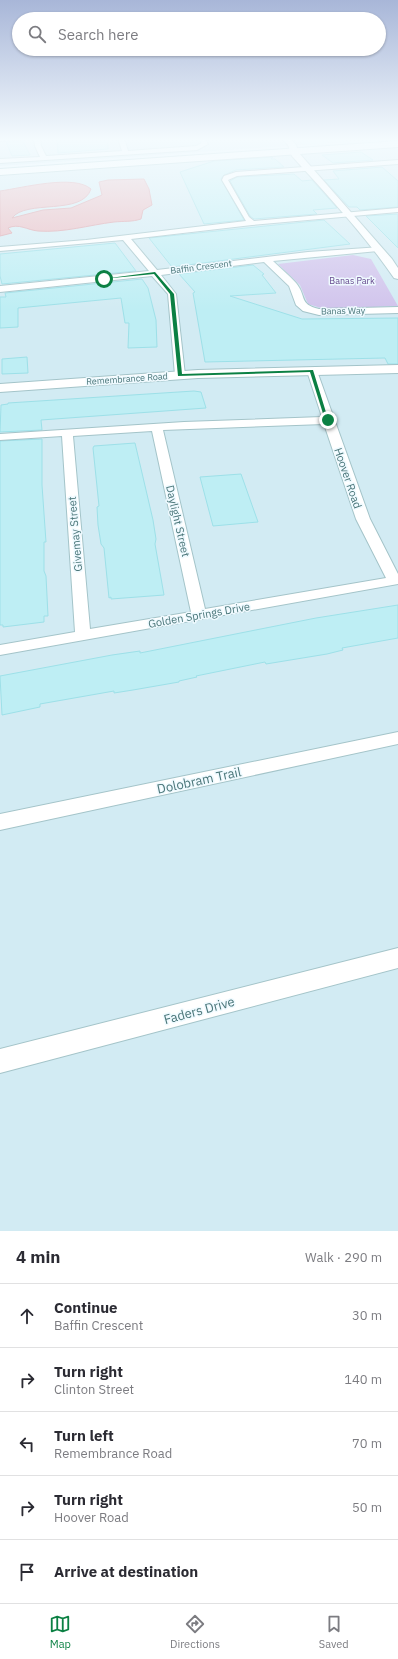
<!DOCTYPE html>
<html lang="en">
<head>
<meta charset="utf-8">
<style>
	body { margin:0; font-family:"IBM Plex Sans",sans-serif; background:#f2f2f3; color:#2b2b33 }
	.stop { position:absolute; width:12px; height:12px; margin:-9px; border:3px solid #0b8043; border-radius:50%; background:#fff }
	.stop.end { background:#0b8043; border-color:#fff; box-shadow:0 1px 4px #0008 }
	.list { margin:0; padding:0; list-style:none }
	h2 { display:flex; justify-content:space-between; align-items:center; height:52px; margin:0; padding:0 16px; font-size:17px }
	h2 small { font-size:13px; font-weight:400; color:#7c7c81 }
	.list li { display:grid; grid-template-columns:26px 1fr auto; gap:12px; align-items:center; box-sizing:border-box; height:64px; padding:0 16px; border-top:1px solid #e1e1e2 }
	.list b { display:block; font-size:15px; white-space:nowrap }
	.list p { margin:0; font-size:13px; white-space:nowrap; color:#7c7c81 }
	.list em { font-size:13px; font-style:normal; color:#7c7c81 }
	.icon { flex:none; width:22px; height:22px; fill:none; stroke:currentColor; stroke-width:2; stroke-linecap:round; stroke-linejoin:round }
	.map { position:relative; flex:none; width:398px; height:1231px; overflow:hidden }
	.search { position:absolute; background:#fff; box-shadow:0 1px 3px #0004; left:12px; right:12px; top:12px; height:44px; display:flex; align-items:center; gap:10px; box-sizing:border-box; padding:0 14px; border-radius:22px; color:#7c7c81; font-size:15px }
	.sheet { height:372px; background:#fff }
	nav { display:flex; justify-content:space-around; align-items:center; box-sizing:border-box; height:56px; border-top:1px solid #e1e1e2; background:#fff; font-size:11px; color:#7c7c81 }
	nav a { display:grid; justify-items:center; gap:2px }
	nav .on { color:#0b8043 }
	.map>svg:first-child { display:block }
	.residential { fill:#d2ebf3 }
	.commercial { fill:#dbfdfe }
	.green { fill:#d1c4ec }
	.water { fill:#e9bac0; stroke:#dba0a7 }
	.building { fill:#beeef4; stroke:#9de0e8 }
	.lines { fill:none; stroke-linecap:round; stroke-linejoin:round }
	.minor-casing { stroke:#a4c4c9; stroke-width:2 }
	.tertiary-casing { stroke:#a4c4c9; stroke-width:2 }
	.secondary-casing { stroke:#a2c7cd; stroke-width:2 }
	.minor { fill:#fff; fill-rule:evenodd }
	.tertiary { fill:#fff; fill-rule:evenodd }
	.secondary { fill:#fff; fill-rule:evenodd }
	.route { fill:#0b8043 }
	.labels { text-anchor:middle; stroke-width:3; stroke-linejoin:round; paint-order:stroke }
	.far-street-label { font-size:9px; fill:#4a7679; stroke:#effaff }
	.far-park-label { font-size:9px; fill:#64468c; stroke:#effaff }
	.street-label { font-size:11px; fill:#4a7679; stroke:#effaff }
	.near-street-label { font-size:13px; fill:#4a7679; stroke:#effaff }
</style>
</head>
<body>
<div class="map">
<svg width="398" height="1231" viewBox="0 0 398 1231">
	<rect width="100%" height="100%" fill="#e7f6fd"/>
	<g class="residential">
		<polygon points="0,138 398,138 0,166"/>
		<polygon points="398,147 398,1231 0,1231 0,176"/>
	</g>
	<polygon class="commercial" points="294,138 373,138 311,144 298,142"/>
	<polygon class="green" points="353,255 371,259 398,306 324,309 308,304 300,285 278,264"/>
	<path class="water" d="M144,179L149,189L152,205L143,210L141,219C132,222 124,221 114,222C89,225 64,233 38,231C27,230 19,223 8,228L12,233L0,236V191C22,188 74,174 91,189C82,216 26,199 12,218L43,210L71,208L102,195L99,182L108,180Z"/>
	<g class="building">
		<polygon points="57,138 108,138 108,149 58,153"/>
		<polygon points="20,141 23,141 30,155 12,156 6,142"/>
		<polygon points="361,152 373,160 333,163 322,155"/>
		<polygon points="273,157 271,159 275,159 284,167 236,170 224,175 221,179 244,220 204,224 180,172 214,161"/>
		<polygon points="382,167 398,181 398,207 360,210 357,207 349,207 324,180 339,179 333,171"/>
		<polygon points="294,174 302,181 312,180 337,208 313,210 317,214 254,219 250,216 230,181 237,177"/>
		<polygon points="398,214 398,248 366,216"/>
		<polygon points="324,220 350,244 172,267 149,238"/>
		<polygon points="115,243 136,271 2,284 0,276 0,254"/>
		<polygon points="253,265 264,274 262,275 276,293 230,296 302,319 398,318 398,364 388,364 385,358 205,362 193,293 195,292 179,274"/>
		<polygon points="142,279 148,288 156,320 157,347 128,348 129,323 125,323 121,298 18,308 18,327 0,328 0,297 6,297 5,293"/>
		<polygon points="27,357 28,373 2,374 2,359"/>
		<polygon points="194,391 201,392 206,408 41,420 42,430 0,432 1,405 8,404 8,403"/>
		<polygon points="42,439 42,485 46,542 44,542 44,571 46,576 48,616 44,616 44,622 3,627 3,625 0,625 0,441"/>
		<polygon points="135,443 153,520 156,539 155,544 164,595 111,599 111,597 109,598 104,548 101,544 98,525 97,507 99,506 93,448 94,446"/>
		<polygon points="241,474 258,522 213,526 200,477"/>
		<polygon points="398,605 398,638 342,648 343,650 327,654 266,664 265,662 196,676 197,677 179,681 179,682 133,690 114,693 114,691 40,704 40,707 2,715 0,676 112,655 140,651 140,653 316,618"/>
	</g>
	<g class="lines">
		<defs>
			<g id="minor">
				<polygon points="0,138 22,138 19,140 0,141"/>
				<polygon points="34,138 40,138 41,146 46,156 122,151 118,138 124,138 128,151 196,146 202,143 198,138 204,138 208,144 197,150 0,163 0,159 40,157 35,146"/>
				<path d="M398,160V164L237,176L228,180L249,217L254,221L398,208V212L252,225L131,239L157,270L308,252L381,247V251H378L273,261C280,268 289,275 296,283C307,296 298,304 319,309L398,307V313L319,315L303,311L296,305L289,286L264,262L161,275L176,294L185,375L180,378L175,375L168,294L152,276L0,292V286L149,271L123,240L0,251V247L86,240L246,221L222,180L224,176L236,172Z"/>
				<path d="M312,368L317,371L370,519L398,574V584L0,655V645L75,632L62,436L0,440V434L184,422L322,417L307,371ZM324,424L356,519L386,578L205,609L163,430ZM152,431L191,612L90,629L73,436Z"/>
				<polygon points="398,732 398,744 0,830 0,814"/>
				<polygon points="398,948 398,968 0,1073 0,1049"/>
			</g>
			<g id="tertiary">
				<path d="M282,138H290L296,145L299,153L392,259L398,268V279L394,278C364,234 327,195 292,156L288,145Z"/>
				<polygon points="398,365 398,373 198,378 0,392 0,384 198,370"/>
			</g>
			<polygon id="secondary" points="398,141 398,147 0,175 0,169"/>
		</defs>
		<use href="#minor" class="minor-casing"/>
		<use href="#tertiary" class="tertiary-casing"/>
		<use href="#secondary" class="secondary-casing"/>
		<use href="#minor" class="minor"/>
		<use href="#tertiary" class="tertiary"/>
		<use href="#secondary" class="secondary"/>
	</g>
	<linearGradient id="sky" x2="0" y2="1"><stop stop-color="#a8b6d8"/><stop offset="0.45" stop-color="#f4fbfe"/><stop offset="1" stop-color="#f4fbfe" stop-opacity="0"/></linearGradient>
	<rect width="398" height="310" fill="url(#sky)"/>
	<polygon class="route" points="155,272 174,294 182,374 313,370 329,422 325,420 310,372 178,376 170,294 154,274 102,279"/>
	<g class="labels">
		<g class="far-street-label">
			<text transform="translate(201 267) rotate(-7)" y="3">Baffin Crescent</text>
			<text transform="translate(343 311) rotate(-1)" y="3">Banas Way</text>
			<text transform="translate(127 379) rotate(-4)" y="3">Remembrance Road</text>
		</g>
		<g class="far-park-label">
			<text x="352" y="284">Banas Park</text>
		</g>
		<g class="street-label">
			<text transform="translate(348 478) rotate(71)" y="4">Hoover Road</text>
			<text transform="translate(178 521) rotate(77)" y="4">Daylight Street</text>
			<text transform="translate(75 534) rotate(-95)" y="4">Givemay Street</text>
			<text transform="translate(199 615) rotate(-10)" y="4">Golden Springs Drive</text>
		</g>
		<g class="near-street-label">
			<text transform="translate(199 780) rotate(-12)" y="5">Dolobram Trail</text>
			<text transform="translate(199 1010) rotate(-15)" y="5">Faders Drive</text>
		</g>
	</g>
</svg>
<div class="stop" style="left:104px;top:279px"></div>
<div class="stop end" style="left:328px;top:420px"></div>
<div class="search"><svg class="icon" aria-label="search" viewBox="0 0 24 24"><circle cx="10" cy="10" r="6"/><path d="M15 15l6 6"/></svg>Search here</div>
</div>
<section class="sheet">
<h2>4 min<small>Walk · 290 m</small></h2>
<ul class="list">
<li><svg class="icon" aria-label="ahead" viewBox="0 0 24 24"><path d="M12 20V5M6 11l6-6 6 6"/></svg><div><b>Continue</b><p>Baffin Crescent</p></div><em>30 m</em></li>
<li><svg class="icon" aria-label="right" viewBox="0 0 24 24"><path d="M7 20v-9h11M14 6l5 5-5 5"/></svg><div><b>Turn right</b><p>Clinton Street</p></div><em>140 m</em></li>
<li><svg class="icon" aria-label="left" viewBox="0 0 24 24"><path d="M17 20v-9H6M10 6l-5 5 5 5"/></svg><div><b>Turn left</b><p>Remembrance Road</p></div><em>70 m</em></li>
<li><svg class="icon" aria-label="right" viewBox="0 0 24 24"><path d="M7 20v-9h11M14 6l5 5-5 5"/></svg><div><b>Turn right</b><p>Hoover Road</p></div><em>50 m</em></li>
<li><svg class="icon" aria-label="arrive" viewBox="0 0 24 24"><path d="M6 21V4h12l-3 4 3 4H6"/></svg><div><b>Arrive at destination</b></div></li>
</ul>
</section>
<nav>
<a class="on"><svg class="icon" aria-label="map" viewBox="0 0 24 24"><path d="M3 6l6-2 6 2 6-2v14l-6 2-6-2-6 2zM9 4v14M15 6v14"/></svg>Map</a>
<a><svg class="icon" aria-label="directions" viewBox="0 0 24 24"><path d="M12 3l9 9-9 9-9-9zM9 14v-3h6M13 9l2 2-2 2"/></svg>Directions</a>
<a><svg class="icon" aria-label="saved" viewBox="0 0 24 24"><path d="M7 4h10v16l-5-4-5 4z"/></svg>Saved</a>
</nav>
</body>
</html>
